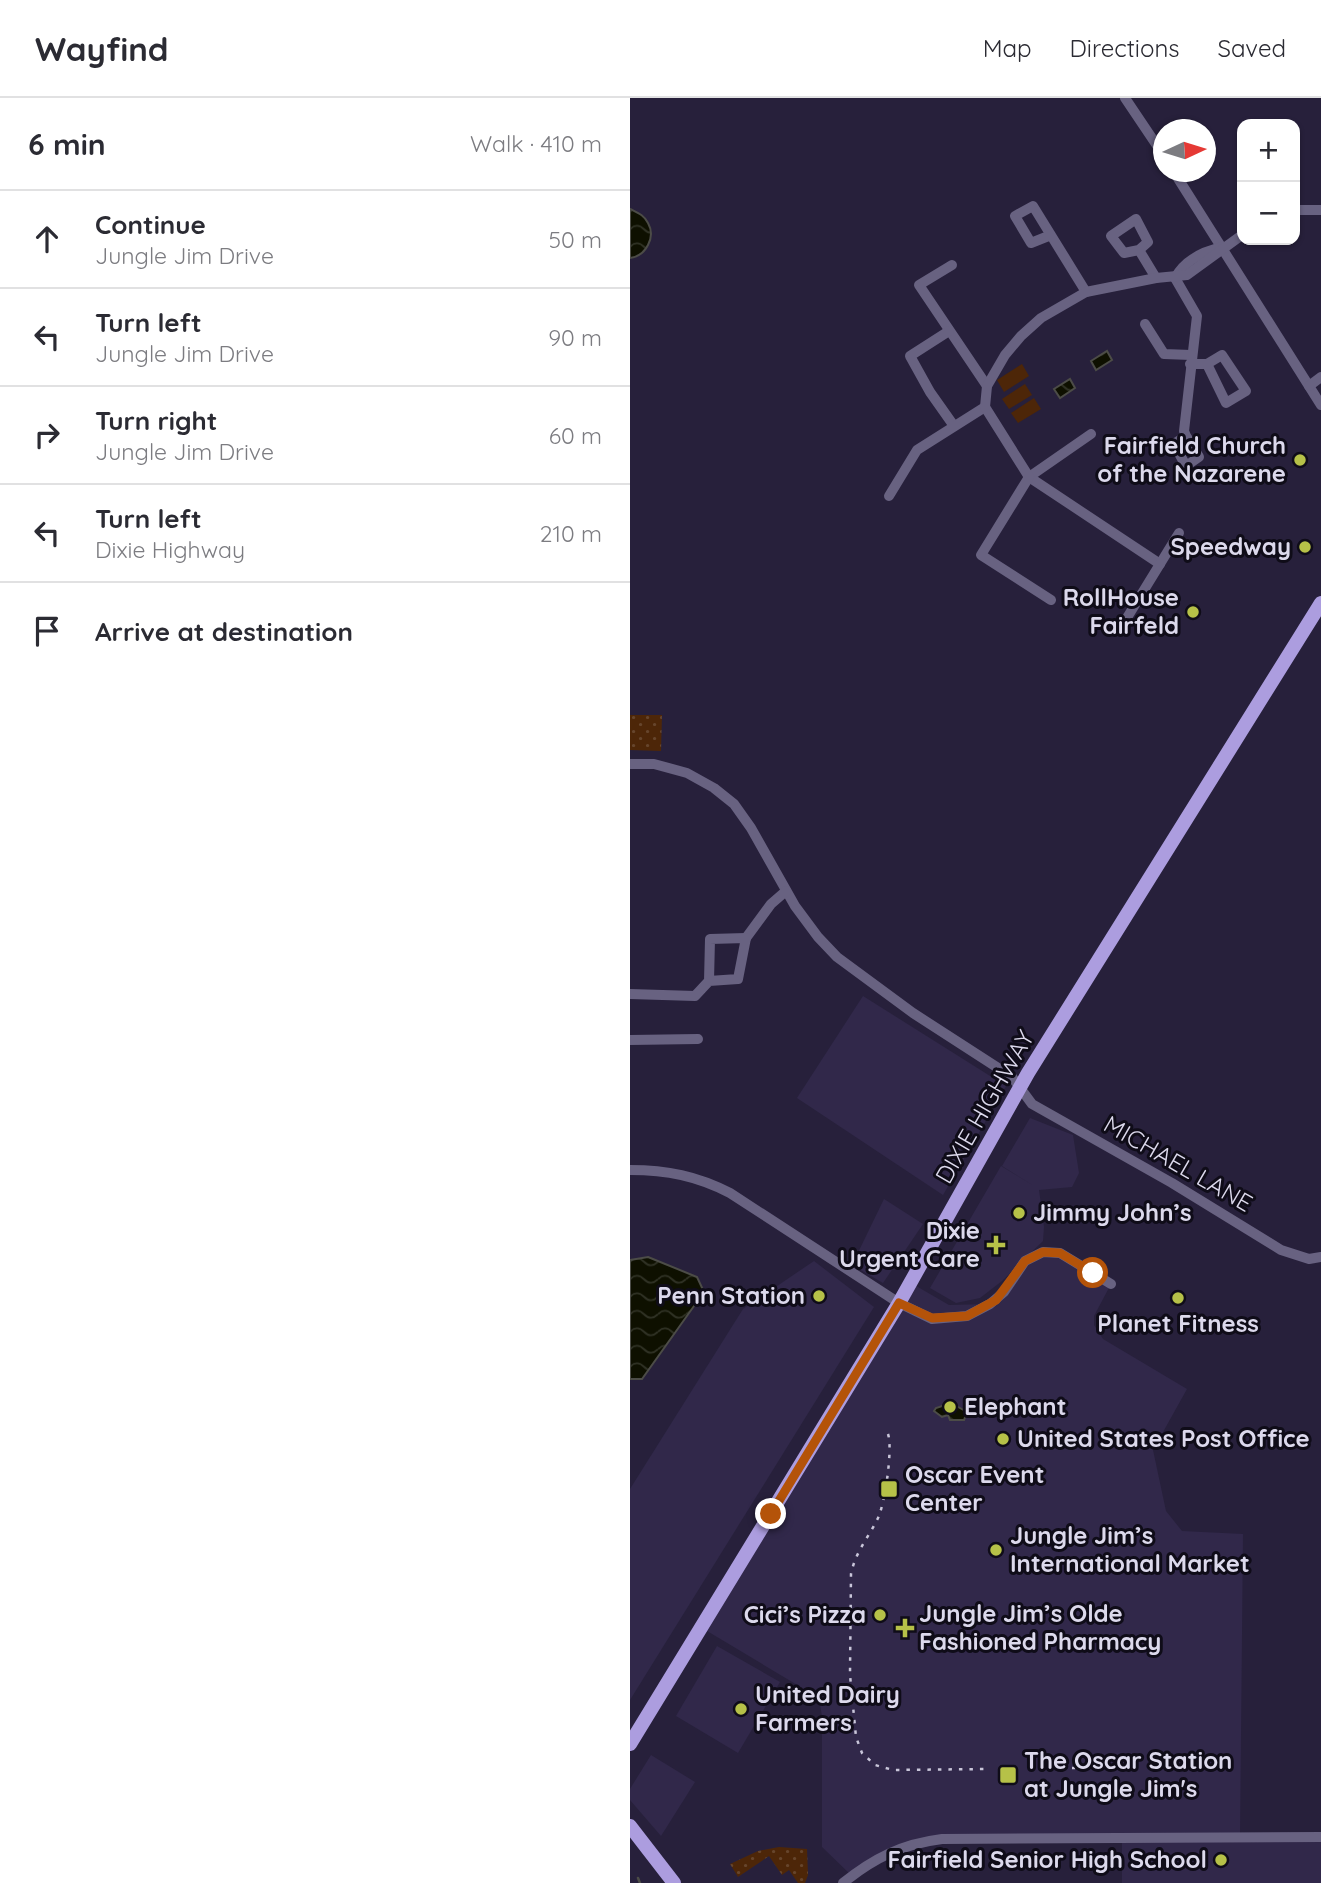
<!DOCTYPE html>
<html lang="en">
<head>
<meta charset="utf-8">
<style>
	body { margin:0; font-family:Quicksand,sans-serif; background:#f7f7f7; color:#2b2b33 }
	.controls { position:absolute; right:21px; top:21px; display:grid; overflow:hidden; border-radius:14px; box-shadow:0 2px 5px #0004 }
	.controls button { width:63px; height:63px; display:grid; place-items:center; padding:0; border:0; border-bottom:2px solid #e1e1e2; background:#fff; color:#2b2b33; font:35px sans-serif }
	.compass { position:absolute; left:523px; top:21px; width:63px; height:63px; border-radius:50%; background:#fff; box-shadow:0 2px 5px #0004; rotate:86deg }
	.stop { position:absolute; width:21px; height:21px; margin:-16px; border:5px solid #b45309; border-radius:50%; background:#fff }
	.stop.end { background:#b45309; border-color:#fff; box-shadow:0 2px 7px #0008 }
	.list { margin:0; padding:0; list-style:none }
	h2 { display:flex; justify-content:space-between; align-items:center; height:91px; margin:0; padding:0 28px; font-size:30px }
	h2 small { font-size:23px; font-weight:400; color:#7c7c81 }
	.list li { display:grid; grid-template-columns:46px 1fr auto; gap:21px; align-items:center; box-sizing:border-box; height:98px; padding:0 28px; border-top:2px solid #e1e1e2 }
	.list b { display:block; font-size:26px; white-space:nowrap }
	.list p { margin:0; font-size:23px; white-space:nowrap; color:#7c7c81 }
	.list em { font-size:23px; font-style:normal; color:#7c7c81 }
	.icon { flex:none; width:38px; height:38px; fill:none; stroke:currentColor; stroke-width:2; stroke-linecap:round; stroke-linejoin:round }
	.map { position:relative; flex:none; width:691px; height:1785px; overflow:hidden }
	header { display:flex; align-items:center; gap:42px; box-sizing:border-box; height:98px; padding:0 35px; background:#fff; border-bottom:2px solid #e1e1e2 }
	header strong { font-size:33px }
	nav { display:flex; gap:38px; margin-inline-start:auto; font-size:24px }
	main { display:flex }
	aside { flex:1; background:#fff }
	.map>svg:first-child { display:block }
	.built { fill:#31284a }
	.green { fill:#4d2608 }
	.park { fill:url(#park-dots) }
	.water { fill:url(#water-waves); stroke:#4c4c47; stroke-width:2 }
	.lines { fill:none; stroke-linecap:round; stroke-linejoin:round }
	.stream { stroke:#4c4c47; stroke-width:2.5 }
	.minor { stroke:#686281; stroke-width:10 }
	.major { stroke:#ac9ddf; stroke-width:14 }
	.rail { stroke:#c9c6da; stroke-width:2.5; stroke-dasharray:3.5 7; stroke-linecap:butt }
	.route { stroke:#b45309; stroke-width:9 }
	.poi-dot { fill:#b6c148; stroke:#0f0c18; stroke-width:2.5 }
	.labels { text-anchor:middle; stroke-width:6; stroke-linejoin:round; paint-order:stroke }
	.poi-label { font-size:24px; font-weight:bold; fill:#dcd9ec; stroke:#0f0c18; text-anchor:start }
	.street-label { font-size:24px; fill:#dcd9ec; stroke:#0f0c18 }
</style>
</head>
<body>
<header>
<strong>Wayfind</strong>
<nav><a>Map</a><a>Directions</a><a>Saved</a></nav>
</header>
<main>
<aside>
<h2>6 min<small>Walk · 410 m</small></h2>
<ul class="list">
<li><svg class="icon" aria-label="ahead" viewBox="0 0 24 24"><path d="M12 20V5M6 11l6-6 6 6"/></svg><div><b>Continue</b><p>Jungle Jim Drive</p></div><em>50 m</em></li>
<li><svg class="icon" aria-label="left" viewBox="0 0 24 24"><path d="M17 20v-9H6M10 6l-5 5 5 5"/></svg><div><b>Turn left</b><p>Jungle Jim Drive</p></div><em>90 m</em></li>
<li><svg class="icon" aria-label="right" viewBox="0 0 24 24"><path d="M7 20v-9h11M14 6l5 5-5 5"/></svg><div><b>Turn right</b><p>Jungle Jim Drive</p></div><em>60 m</em></li>
<li><svg class="icon" aria-label="left" viewBox="0 0 24 24"><path d="M17 20v-9H6M10 6l-5 5 5 5"/></svg><div><b>Turn left</b><p>Dixie Highway</p></div><em>210 m</em></li>
<li><svg class="icon" aria-label="arrive" viewBox="0 0 24 24"><path d="M6 21V4h12l-3 4 3 4H6"/></svg><div><b>Arrive at destination</b></div></li>
</ul>
</aside>
<div class="map">
<svg width="691" height="1785" viewBox="0 0 691 1785">
	<defs>
		<pattern id="park-dots" width="8" height="8" patternUnits="userSpaceOnUse" patternTransform="scale(1.75)"><rect width="8" height="8" fill="#4d2608"/><path d="M2 2h.1M6 6h.1" fill="none" stroke="#66452c" stroke-width="1.8" stroke-linecap="round"/></pattern>
		<pattern id="water-waves" width="16" height="10" patternUnits="userSpaceOnUse" patternTransform="scale(1.75)"><rect width="16" height="10" fill="#0e1000"/><path d="M0 5q4-4 8 0t8 0" fill="none" stroke="#303225"/></pattern>
	</defs>
	<rect width="100%" height="100%" fill="#27203b"/>
	<g class="built">
		<polygon points="233,898 376,988 313,1097 167,1000"/>
		<polygon points="400,1020 443,1037 449,1075 442,1089 409,1092 414,1129 413,1143 372,1183 350,1200 326,1205 300,1190 371,1068 404,1088 372,1068"/>
		<polygon points="254,1101 293,1126 253,1185 222,1167"/>
		<polygon points="421,1153 481,1186 464,1218 464,1227 473,1241 557,1291 523,1352 536,1413 552,1433 613,1436 610,1739 691,1739 691,1785 492,1785 492,1739 295,1743 222,1778 192,1749 192,1618 190,1607 184,1597 72,1530 281,1185 319,1207 360,1206 395,1163"/>
		<polygon points="184,1163 244,1209 0,1602 0,1391 113,1211"/>
		<polygon points="87,1548 150,1584 108,1655 46,1618"/>
		<polygon points="21,1657 65,1684 31,1738 0,1702 0,1691"/>
	</g>
	<g class="green">
		<polygon points="392,266 399,278 374,294 367,282"/>
		<polygon points="395,286 402,297 379,311 372,301"/>
		<polygon points="404,300 411,311 388,325 381,315"/>
	</g>
	<g class="park">
		<polygon points="0,617 32,617 31,653 0,652"/>
		<polygon points="149,1749 177,1751 178,1777 175,1785 168,1785 159,1772 152,1777 139,1758 108,1779 100,1766 128,1753"/>
	</g>
	<g class="water">
		<path d="M0,111C8,115 14,117 18,125C26,139 16,158 0,160Z"/>
		<polygon points="477,253 482,262 466,272 461,263"/>
		<polygon points="440,281 445,290 430,300 424,291"/>
		<polygon points="18,1159 67,1179 74,1194 12,1281 0,1281 0,1162"/>
		<polygon points="321,1305 337,1314 334,1322 320,1322 318,1317 312,1319 304,1313 306,1310"/>
	</g>
	<g class="lines">
		<polyline class="stream" points="8,1780 10,1785"/>
		<g class="minor">
			<polyline points="495,0 534,58"/>
			<polyline points="544,74 691,307"/>
			<polyline points="665,112 691,112"/>
			<polyline points="421,137 401,145 385,118 403,108 456,194"/>
			<polyline points="509,152 494,155 481,138 506,121 518,144 509,152 526,180"/>
			<polyline points="322,167 289,187 357,288"/>
			<polyline points="545,180 567,218 554,333 556,338 544,346 556,368 569,359 556,338"/>
			<path d="M545,180C555,162 574,153 593,149"/>
			<polyline points="515,226 534,256 561,257"/>
			<polyline points="319,233 280,258 300,294 324,328"/>
			<polyline points="560,266 577,266 592,257 616,293 596,305 577,266"/>
			<polyline points="679,288 691,279"/>
			<polyline points="461,336 399,379 530,466"/>
			<polyline points="259,398 287,352 355,309"/>
			<polyline points="421,502 351,457 399,379 355,309 357,288 375,257 391,238 411,220 456,194 526,180 557,177 612,137"/>
			<polyline points="495,523 549,435"/>
			<polyline points="0,666 24,666 57,675 84,690 104,706 121,730 165,808 188,839 207,859 283,915 382,979 402,1006 542,1085 651,1152 679,1161 691,1159"/>
			<polyline points="116,840 141,806 156,793"/>
			<polyline points="0,896 65,898 79,883 80,841 116,840 108,881 79,883"/>
			<polyline points="0,942 68,941"/>
			<path d="M0,1072C37,1072 67,1078 100,1095L269,1205L302,1221L337,1218L360,1206L374,1194L395,1163L413,1154L430,1155L481,1186"/>
			<path d="M213,1785C244,1760 272,1746 312,1741L691,1739"/>
		</g>
		<g class="major">
			<polyline points="0,1646 269,1205 398,975 691,505"/>
			<polyline points="0,1728 44,1785"/>
		</g>
		<g class="rail">
			<path d="M258,1336C263,1350 255,1408 247,1422C238,1440 225,1455 221,1476L220,1577L226,1639L232,1655L245,1667L263,1672L355,1671"/>
			<polyline points="400,1671 445,1670"/>
		</g>
	</g>
	<g class="lines">
		<polyline class="route" points="141,1416 269,1205 302,1220 337,1218 366,1202 395,1163 413,1154 430,1155 463,1175"/>
	</g>
	<g class="poi-dot">
		<circle cx="670" cy="362" r="7"/>
		<circle cx="675" cy="449" r="7"/>
		<circle cx="563" cy="514" r="7"/>
		<circle cx="389" cy="1115" r="7"/>
		<path d="M362.5 1136.5h7v7h7v7h-7v7h-7v-7h-7v-7h7z"/>
		<circle cx="189" cy="1198" r="7"/>
		<circle cx="548" cy="1200" r="7"/>
		<circle cx="320" cy="1309" r="7"/>
		<circle cx="373" cy="1341" r="7"/>
		<rect x="250" y="1382" width="18" height="18" rx="3.5"/>
		<circle cx="366" cy="1452" r="7"/>
		<circle cx="250" cy="1517" r="7"/>
		<path d="M271.5 1519.5h7v7h7v7h-7v7h-7v-7h-7v-7h7z"/>
		<circle cx="111" cy="1611" r="7"/>
		<rect x="369" y="1668" width="18" height="18" rx="3.5"/>
		<circle cx="591" cy="1762" r="7"/>
	</g>
	<g class="labels">
		<g class="poi-label">
			<text x="656" y="356" text-anchor="end">Fairfield Church<tspan x="656" dy="28">of the Nazarene</tspan></text>
			<text x="661" y="457" text-anchor="end">Speedway</text>
			<text x="549" y="508" text-anchor="end">RollHouse<tspan x="549" dy="28">Fairfeld</tspan></text>
			<text x="403" y="1123">Jimmy John’s</text>
			<text x="350" y="1141" text-anchor="end">Dixie<tspan x="350" dy="28">Urgent Care</tspan></text>
			<text x="175" y="1206" text-anchor="end">Penn Station</text>
			<text x="548" y="1234" text-anchor="middle">Planet Fitness</text>
			<text x="334" y="1317">Elephant</text>
			<text x="387" y="1349">United States Post Office</text>
			<text x="275" y="1385">Oscar Event<tspan x="275" dy="28">Center</tspan></text>
			<text x="380" y="1446">Jungle Jim’s<tspan x="380" dy="28">International Market</tspan></text>
			<text x="289" y="1524">Jungle Jim’s Olde<tspan x="289" dy="28">Fashioned Pharmacy</tspan></text>
			<text x="236" y="1525" text-anchor="end">Cici’s Pizza</text>
			<text x="125" y="1605">United Dairy<tspan x="125" dy="28">Farmers</tspan></text>
			<text x="394" y="1671">The Oscar Station<tspan x="394" dy="28">at Jungle Jim's</tspan></text>
			<text x="577" y="1770" text-anchor="end">Fairfield Senior High School</text>
		</g>
		<g class="street-label">
			<text transform="translate(355 1009) rotate(-60)" y="8">DIXIE HIGHWAY</text>
			<text transform="translate(548 1066) rotate(30)" y="8">MICHAEL LANE</text>
		</g>
	</g>
</svg>
<div class="controls">
<button>+</button>
<button>−</button>
</div>
<svg class="compass" viewBox="-18 -18 36 36"><path d="M0-13l5 13h-10z" fill="#e53935"/><path d="M0 13l5-13h-10z" fill="#7c7c81"/></svg>
<div class="stop" style="left:463px;top:1175px"></div>
<div class="stop end" style="left:141px;top:1416px"></div>
</div>
</main>
</body>
</html>
